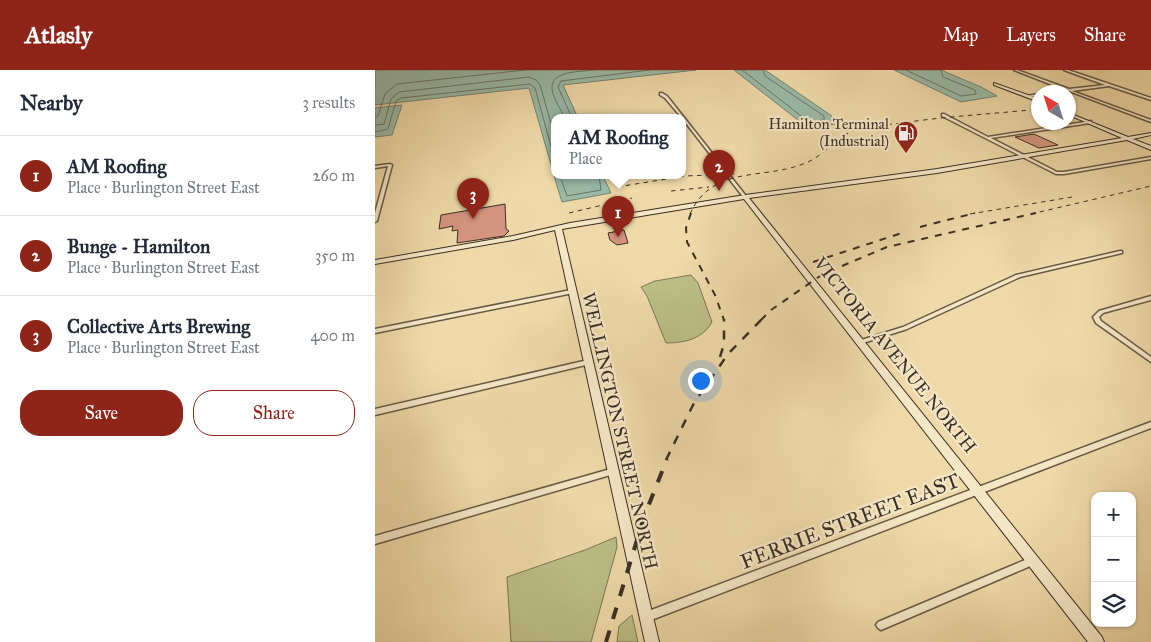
<!DOCTYPE html>
<html lang="en">
<head>
<meta charset="utf-8">
<style>
	body { margin:0; font-family:"IM FELL Great Primer",serif; background:#f6f6f7; color:#1f2937 }
	.controls { position:absolute; right:15px; bottom:15px; display:grid; overflow:hidden; border-radius:10px; box-shadow:0 1px 4px #0004 }
	.controls button { width:45px; height:45px; display:grid; place-items:center; padding:0; border:0; border-bottom:1px solid #e0e1e3; background:#fff; color:#1f2937; font:25px sans-serif }
	.compass { position:absolute; left:656px; top:15px; width:45px; height:45px; border-radius:50%; background:#fff; box-shadow:0 1px 4px #0004; rotate:321deg }
	.you { position:absolute; left:325px; top:310px; width:18px; height:18px; margin:-12px; border:4px solid #fff; border-radius:50%; background:#1a73e8; box-shadow:0 0 0 8px #1a73e833 }
	.badge { display:grid; place-items:center; width:32px; height:32px; border-radius:50%; background:#8f2418; color:#fff; font-size:16px; font-weight:700 }
	.pin { position:absolute; translate:-50% -41px; filter:drop-shadow(0 1px 2px #0008) }
	.pin::after { content:''; position:absolute; top:26px; width:18px; height:15px; background:inherit; clip-path:polygon(0 0,100% 0,50% 100%) }
	.popup { position:absolute; left:176px; top:44px; width:135px; height:65px; box-sizing:border-box; display:grid; place-content:center; border-radius:10px; background:#fff; filter:drop-shadow(0 1px 4px #0005); font-size:16px; white-space:nowrap; color:#747a83 }
	.popup b { font-size:19px; color:#1f2937 }
	.popup::after { content:''; position:absolute; left:50%; top:100%; margin-left:-10px; border:10px solid transparent; border-top-color:#fff }
	.list { margin:0; padding:0; list-style:none }
	h2 { display:flex; justify-content:space-between; align-items:center; height:65px; margin:0; padding:0 20px; font-size:21px }
	h2 small { font-size:16px; font-weight:400; color:#747a83 }
	.list li { display:grid; grid-template-columns:32px 1fr auto; gap:15px; align-items:center; box-sizing:border-box; height:80px; padding:0 20px; border-top:1px solid #e0e1e3 }
	.list b { display:block; font-size:19px; white-space:nowrap }
	.list p { margin:0; font-size:16px; white-space:nowrap; color:#747a83 }
	.list em { font-size:16px; font-style:normal; color:#747a83 }
	.actions { display:flex; gap:10px; padding:15px 20px }
	.actions a { flex:1; padding:11px 0; border:1px solid #8f2418; border-radius:20px; text-align:center; font-size:18px; color:#8f2418 }
	.actions .main { background:#8f2418; color:#fff }
	.icon { flex:none; width:28px; height:28px; fill:none; stroke:currentColor; stroke-width:2; stroke-linecap:round; stroke-linejoin:round }
	.map { position:relative; flex:none; width:776px; height:572px; overflow:hidden }
	header { display:flex; align-items:center; gap:30px; box-sizing:border-box; height:70px; padding:0 25px; background:#8f2418; color:#fff }
	header strong { font-size:24px }
	nav { display:flex; gap:28px; margin-inline-start:auto; font-size:18px }
	main { display:flex }
	aside { flex:1; background:#fff }
	.map>svg:first-child { display:block }
	.green { fill:#bbbf86; stroke:#7a7755 }
	.water { fill:#9abaa7; stroke:#748273 }
	.lines { fill:none; stroke-linecap:round; stroke-linejoin:round }
	.shore { stroke:#6a7466; stroke-width:1 }
	.building { fill:#d4947f; stroke:#3a2f24 }
	.street-casing { stroke:#675a45; stroke-width:3 }
	.secondary-casing { stroke:#3a2f24; stroke-width:2 }
	.street { fill:#f5e6c6; fill-rule:evenodd }
	.secondary { fill:#f5e6c6; fill-rule:evenodd }
	.rail-far3 { stroke:#3a2f24; stroke-width:1; stroke-dasharray:4.5 4.5; stroke-linecap:butt }
	.rail-far2 { stroke:#3a2f24; stroke-width:2; stroke-dasharray:7 7; stroke-linecap:butt }
	.rail-far1 { stroke:#3a2f24; stroke-width:2.5; stroke-dasharray:9 9; stroke-linecap:butt }
	.rail { stroke:#3a2f24; stroke-width:4; stroke-dasharray:12 12; stroke-linecap:butt }
	.labels { text-anchor:middle; stroke-width:4.5; stroke-linejoin:round; paint-order:stroke }
	.far-poi-label { font-size:15px; fill:#3a2f24; stroke:#f5e6c6; text-anchor:end }
	.street-label { font-size:18px; fill:#3a2f24; stroke:#f5e6c6 }
	.near-street-label { font-size:21px; fill:#3a2f24; stroke:#f5e6c6 }
</style>
</head>
<body>
<header>
<strong>Atlasly</strong>
<nav><a>Map</a><a>Layers</a><a>Share</a></nav>
</header>
<main>
<aside>
<h2>Nearby<small>3 results</small></h2>
<ul class="list">
<li><span class="badge">1</span><div><b>AM Roofing</b><p>Place · Burlington Street East</p></div><em>260 m</em></li>
<li><span class="badge">2</span><div><b>Bunge - Hamilton</b><p>Place · Burlington Street East</p></div><em>350 m</em></li>
<li><span class="badge">3</span><div><b>Collective Arts Brewing</b><p>Place · Burlington Street East</p></div><em>400 m</em></li>
</ul>
<div class="actions"><a class="main">Save</a><a>Share</a></div>
</aside>
<div class="map">
<svg width="776" height="572" viewBox="0 0 776 572">
	<rect width="100%" height="100%" fill="#efd9a8"/>
	<filter id="stains"><feTurbulence type="fractalNoise" baseFrequency=".004" numOctaves="4"/><feColorMatrix values="0 0 0 0 .2 0 0 0 0 .09 0 0 0 0 .02 0 0 0 .5 -.17"/></filter>
	<radialGradient id="worn" r=".72"><stop offset=".6" stop-color="#630" stop-opacity="0"/><stop offset="1" stop-color="#630" stop-opacity=".3"/></radialGradient>
	<g class="green">
		<path d="M316,205L323,213L337,252C328,269 309,273 291,273L272,226L266,217L280,211Z"/>
		<polygon points="241,467 242,477 216,572 136,572 132,507 210,480"/>
		<polygon points="257,545 263,572 242,572 244,556"/>
	</g>
	<g class="water">
		<polygon points="0,0 321,0 188,15 203,48 179,48 179,105 154,18 0,35"/>
		<polygon points="359,0 390,0 467,53 433,58"/>
		<polygon points="519,0 566,0 606,17 622,26 586,32"/>
		<polygon points="27,35 17,65 0,67 0,38"/>
		<polygon points="179,106 228,106 236,123 187,132"/>
	</g>
	<g class="lines">
		<g class="shore">
			<polyline points="367,0 434,52 449,50 449,46 390,6 388,0"/>
			<polyline points="531,0 586,26 601,24 600,20 568,7 566,0"/>
			<polyline points="0,48 3,46 10,24 22,14 150,0"/>
			<path d="M190,48C186,40 178,28 177,19C175,0 207,2 219,0"/>
			<polyline points="197,48 183,17 186,11 275,0"/>
			<polyline points="0,55 9,54 16,29 24,22 154,7 161,10 165,15 179,64"/>
			<polyline points="0,62 13,59 21,31 26,28 155,14 160,18 179,87"/>
			<polyline points="185,106 192,126 226,120 224,106"/>
		</g>
	</g>
	<g class="building">
		<polygon points="659,64 683,75 664,78 640,67"/>
		<polygon points="130,134 131,159 134,161 129,166 82,173 83,160 77,161 78,156 64,159 66,145"/>
		<polygon points="249,160 253,173 242,175 235,170 233,163"/>
	</g>
	<g class="lines">
		<defs>
			<g id="street">
				<polygon points="639,0 642,0 694,19 730,15 689,0 693,0 776,28 776,30 734,16 697,21 776,50 776,52 694,21 679,22 680,21 690,20"/>
				<polygon points="285,23 287,23 292,26 371,126 371,128 369,128 307,48 290,28 285,25"/>
				<polygon points="664,24 664,26 652,27 651,26"/>
				<polygon points="567,44 569,44 613,67 716,51 715,53 616,68 682,102 689,102 776,87 776,89 689,104 681,104 567,46"/>
				<polygon points="15,94 17,95 2,151 0,152 0,143 13,96 0,98 0,96"/>
				<polygon points="745,181 747,181 747,183 645,207 532,259 485,274 482,272 483,271 528,257 641,205"/>
				<polygon points="196,220 199,222 198,223 0,263 0,259"/>
				<polygon points="776,226 776,230 728,243 724,247 726,251 776,287 776,292 721,253 718,247 724,241"/>
				<polygon points="213,290 216,292 215,294 0,345 0,339"/>
				<polygon points="776,352 776,358 271,552 268,550 266,547 268,544 271,542"/>
				<polygon points="239,398 242,399 243,401 242,403 0,474 0,466"/>
				<polygon points="657,487 660,488 661,491 660,494 506,560 503,558 501,555 503,552"/>
			</g>
			<g id="secondary">
				<polygon points="619,13 664,29 664,32 619,15"/>
				<polygon points="694,43 753,67 776,63 776,65 758,69 776,76 776,80 752,70 562,103 374,128 727,567 729,572 713,572 369,129 187,159 284,572 270,572 180,160 138,170 0,194 0,190 138,166 195,153 370,125 562,99 747,68 694,45"/>
			</g>
		</defs>
		<use href="#street" class="street-casing"/>
		<use href="#secondary" class="secondary-casing"/>
		<use href="#street" class="street"/>
		<use href="#secondary" class="secondary"/>
		<g class="rail-far3">
			<polyline points="242,117 310,106 359,104"/>
			<polyline points="296,121 334,117"/>
			<polyline points="194,143 257,128"/>
			<path d="M315,144C337,95 387,110 428,94C449,87 461,66 482,59C497,55 512,55 527,53C573,46 618,44 664,39"/>
			<polyline points="595,144 697,127"/>
			<polyline points="656,144 776,116"/>
		</g>
		<g class="rail-far2">
			<polyline points="316,143 311,158 312,172 340,225 349,250"/>
			<polyline points="545,157 600,143"/>
			<polyline points="438,192 527,163"/>
			<polyline points="386,250 396,240 448,204 512,177 661,143"/>
		</g>
		<g class="rail-far1">
			<polyline points="345,287 349,274 349,249"/>
			<polyline points="291,390 319,333 353,284 387,249"/>
		</g>
		<polyline class="rail" points="231,572 269,447 292,389"/>
	</g>
	<defs>
		<symbol id="fuel-pin" viewBox="-11 -11 22 30"><path d="M0 17L-7.5 6A9.5 9.5 0 1 1 7.5 6Z" fill="#8f2418" stroke="#f5e6c6"/><path d="M-5.5-6h7V0h2V4h1.3V-2.5L3-4.5l.8-.8L6-3V5H2.5V1h-1V6h-7ZM-4.2-4.7v3.2H.2V-4.7Z" fill="#fff"/></symbol>
	</defs>
	<g fill-rule="evenodd">
		<use href="#fuel-pin" x="517" y="49" width="28" height="38"/>
	</g>
	<g class="labels">
		<g class="far-poi-label">
			<text x="514" y="59">Hamilton Terminal<tspan x="514" dy="17">(Industrial)</tspan></text>
		</g>
		<g class="street-label">
			<text transform="translate(520 285) rotate(51)" y="6">VICTORIA AVENUE NORTH</text>
			<text transform="translate(245 361) rotate(77)" y="6">WELLINGTON STREET NORTH</text>
		</g>
		<g class="near-street-label">
			<text transform="translate(475 451) rotate(-21)" y="7">FERRIE STREET EAST</text>
		</g>
	</g>
	<rect width="100%" height="100%" filter="url(#stains)"/>
	<rect width="100%" height="100%" fill="url(#worn)"/>
</svg>
<div class="controls">
<button>+</button>
<button>−</button>
<button><svg class="icon" aria-label="layers" viewBox="0 0 24 24"><path d="M12 4l9 5-9 5-9-5zM3 14l9 5 9-5"/></svg></button>
</div>
<svg class="compass" viewBox="-18 -18 36 36"><path d="M0-13l5 13h-10z" fill="#e53935"/><path d="M0 13l5-13h-10z" fill="#747a83"/></svg>
<div class="you"></div>
<div class="pin badge" style="left:243px;top:167px">1</div>
<div class="popup"><b>AM Roofing</b>Place</div>
<div class="pin badge" style="left:344px;top:121px">2</div>
<div class="pin badge" style="left:98px;top:149px">3</div>
</div>
</main>
</body>
</html>
